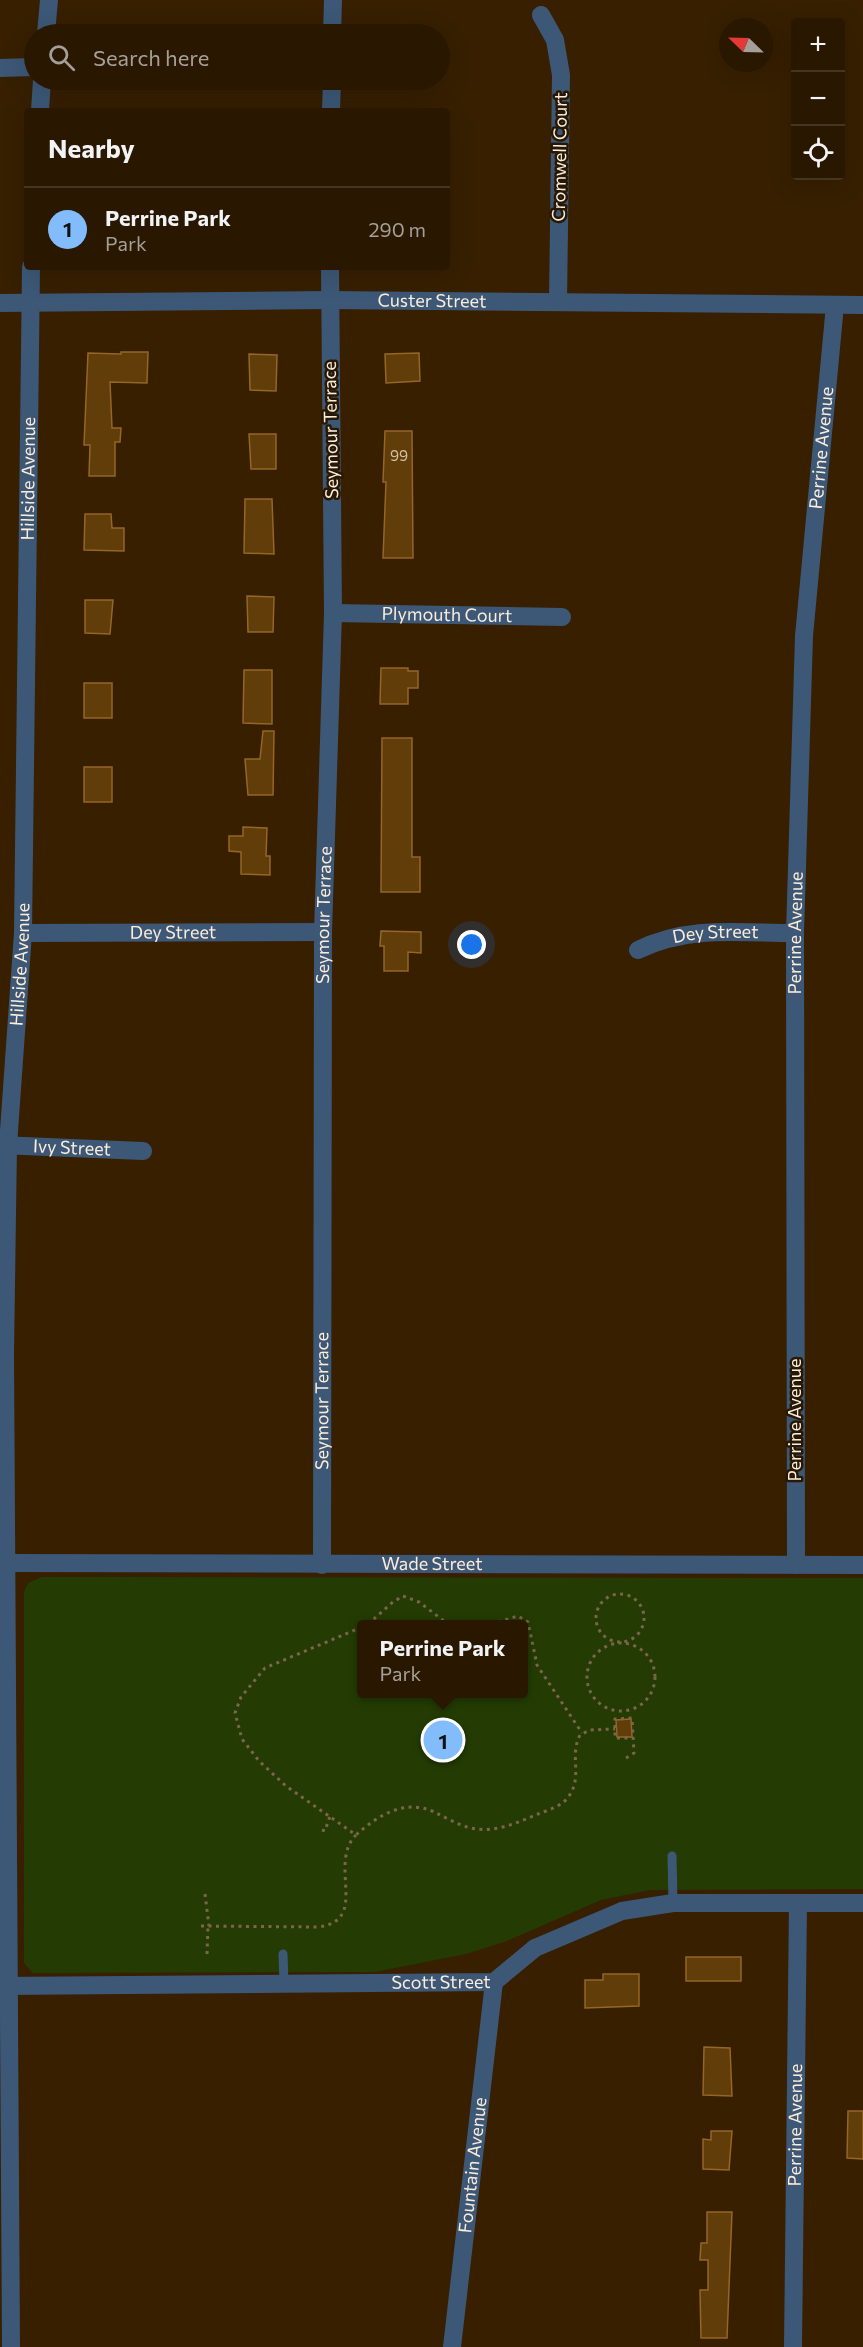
<!DOCTYPE html>
<html lang="en">
<head>
<meta charset="utf-8">
<style>
	body { margin:0; font-family:Commissioner,sans-serif; background:#31200a; color:#f1f3f6 }
	.controls { position:absolute; right:18px; top:18px; display:grid; overflow:hidden; border-radius:6px; box-shadow:0 6px 24px #0002 }
	.controls button { width:54px; height:54px; display:grid; place-items:center; padding:0; border:0; border-bottom:2px solid #453622; background:#291700; color:#f1f3f6; font:30px sans-serif }
	.compass { position:absolute; left:719px; top:18px; width:54px; height:54px; border-radius:50%; background:#291700; box-shadow:0 6px 24px #0002; rotate:293deg }
	.you { position:absolute; left:472px; top:945px; width:21px; height:21px; margin:-15px; border:4px solid #fff; border-radius:50%; background:#1a73e8; box-shadow:0 0 0 9px #1a73e833 }
	.badge { display:grid; place-items:center; width:39px; height:39px; border-radius:50%; background:#82bcfa; color:#111; font-size:20px; font-weight:700 }
	.pin { position:absolute; translate:-50% -50%; border:3px solid #fff; box-shadow:0 2px 6px #0006 }
	.popup { position:absolute; left:357px; top:1620px; width:171px; height:78px; box-sizing:border-box; display:grid; place-content:center; border-radius:6px; background:#291700; filter:drop-shadow(0 2px 4px #0005); font-size:20px; white-space:nowrap; color:#a59f99 }
	.popup b { font-size:22px; color:#f1f3f6 }
	.popup::after { content:''; position:absolute; left:50%; top:100%; margin-left:-12px; border:12px solid transparent; border-top-color:#291700 }
	.list { margin:0; padding:0; list-style:none }
	h2 { display:flex; justify-content:space-between; align-items:center; height:78px; margin:0; padding:0 24px; font-size:26px }
	h2 small { font-size:20px; font-weight:400; color:#a59f99 }
	.list li { display:grid; grid-template-columns:39px 1fr auto; gap:18px; align-items:center; box-sizing:border-box; height:84px; padding:0 24px; border-top:2px solid #453622 }
	.list b { display:block; font-size:22px; white-space:nowrap }
	.list p { margin:0; font-size:20px; white-space:nowrap; color:#a59f99 }
	.list em { font-size:20px; font-style:normal; color:#a59f99 }
	.icon { flex:none; width:33px; height:33px; fill:none; stroke:currentColor; stroke-width:2; stroke-linecap:round; stroke-linejoin:round }
	.map { position:relative; flex:none; width:863px; height:2347px; overflow:hidden }
	.search { position:absolute; background:#291700; box-shadow:0 6px 24px #0002; left:24px; top:24px; width:426px; height:66px; display:flex; align-items:center; gap:15px; box-sizing:border-box; padding:0 21px; border-radius:33px; color:#a59f99; font-size:22px }
	.panel { position:absolute; background:#291700; box-shadow:0 6px 24px #0002; left:24px; top:108px; width:426px; height:162px; border-radius:6px }
	.map>svg:first-child { display:block }
	.green { fill:#243c03; fill-rule:evenodd }
	.building { fill:#603d09; stroke:#956626; stroke-width:1.5 }
	.lines { fill:none; stroke-linecap:round; stroke-linejoin:round }
	.path { stroke:#7b654b; stroke-width:3; stroke-dasharray:3 4.5; stroke-linecap:butt }
	.lane { stroke:#3c5876; stroke-width:9 }
	.street { stroke:#3c5876; stroke-width:18 }
	.labels { text-anchor:middle; stroke-width:5; stroke-linejoin:round; paint-order:stroke }
	.number-label { font-size:15px; fill:#d5c0a6 }
	.street-label { font-size:18px; fill:#fcecda; stroke:#271805 }
</style>
</head>
<body>
<div class="map">
<svg width="863" height="2347" viewBox="0 0 863 2347">
	<rect width="100%" height="100%" fill="#371f00"/>
	<path class="green" d="M42,1577L863,1578V1889L650,1890L601,1900L507,1941L466,1954L375,1972L33,1973L24,1963V1592L28,1583ZM362,1624H524V1694H362Z"/>
	<g class="building">
		<polygon points="121,352 148,352 147,383 110,382 112,428 121,428 120,442 115,442 115,476 89,476 90,445 84,445 88,353 121,354"/>
		<polygon points="419,353 420,381 386,383 385,354"/>
		<polygon points="249,354 277,355 276,391 250,390"/>
		<polygon points="385,431 412,431 413,558 383,558 386,482 383,482"/>
		<polygon points="249,434 276,434 276,469 251,469"/>
		<polygon points="245,499 272,499 274,554 244,553"/>
		<polygon points="85,514 111,514 112,528 124,528 124,551 84,550"/>
		<polygon points="247,596 274,597 273,632 248,632"/>
		<polygon points="85,600 113,600 110,634 85,633"/>
		<polygon points="381,668 408,668 408,671 418,671 418,688 408,688 408,704 380,704"/>
		<polygon points="244,670 272,670 272,724 243,723"/>
		<rect x="84" y="683" width="28" height="35"/>
		<polygon points="263,731 274,731 273,795 248,795 245,759 260,759"/>
		<polygon points="382,738 412,738 412,857 420,857 420,892 381,892"/>
		<rect x="84" y="767" width="28" height="35"/>
		<polygon points="243,827 267,828 266,856 270,856 270,875 241,874 241,852 229,851 229,836 243,836"/>
		<polygon points="381,931 421,932 421,953 408,952 408,971 384,971 384,946 380,946"/>
		<polygon points="631,1719 632,1737 617,1737 616,1720"/>
		<rect x="686" y="1957" width="55" height="24"/>
		<polygon points="603,1974 639,1974 639,2006 585,2008 585,1980 603,1980"/>
		<polygon points="704,2047 730,2048 732,2096 703,2095"/>
		<polygon points="848,2111 863,2111 863,2159 847,2158"/>
		<polygon points="711,2131 732,2131 729,2170 703,2169 703,2139 711,2140"/>
		<polygon points="707,2212 732,2212 727,2338 701,2338 700,2290 708,2290 708,2260 700,2260 701,2243 707,2243"/>
	</g>
	<g class="lines">
		<g class="path">
			<circle cx="620" cy="1618" r="24"/>
			<polyline points="368,1624 393,1602 403,1596 419,1602 448,1624"/>
			<polyline points="491,1624 518,1616 528,1622 537,1665 582,1733"/>
			<path d="M362,1627L265,1668L241,1697L235,1713L242,1739L259,1761L286,1786L356,1835C377,1816 405,1798 434,1812C447,1818 461,1827 476,1829C497,1832 519,1822 538,1814C548,1810 563,1806 569,1796C583,1776 569,1756 580,1735L590,1730L615,1729"/>
			<circle cx="621" cy="1677" r="34"/>
			<polyline points="626,1758 634,1753 632,1718 615,1719 615,1738 633,1738"/>
			<polyline points="322,1830 325,1831 330,1816"/>
			<polyline points="205,1894 209,1926"/>
			<path d="M201,1926L317,1927C371,1922 327,1864 356,1835"/>
			<polyline points="207,1954 208,1926"/>
		</g>
		<g class="lane">
			<polyline points="672,1856 673,1903"/>
			<polyline points="283,1954 284,1983"/>
		</g>
		<g class="street">
			<polyline points="541,15 555,40 561,75 558,302"/>
			<polyline points="46,34 49,0"/>
			<polyline points="332,34 333,0"/>
			<polyline points="0,68 34,67"/>
			<polyline points="40,111 42,80"/>
			<polyline points="331,111 332,80"/>
			<path id="s1" d="M0,303L329,300L863,305"/>
			<path id="s2" d="M333,613L562,617"/>
			<path id="s3" d="M23,933L323,932"/>
			<path id="s4" d="M638,950C688,925 740,933 795,933"/>
			<path id="s5" d="M0,1145L143,1151"/>
			<path id="s6" d="M0,1563L863,1565"/>
			<path id="s7" d="M322,1565L323,932L333,613L330,267"/>
			<path id="s8" d="M796,1565L795,933L804,636L835,305"/>
			<path id="s9" d="M0,1986L494,1982L535,1948L622,1911L673,1903H863"/>
			<path id="s10" d="M11,2347L5,1354L8,1145L23,933L31,267"/>
			<path id="s11" d="M452,2347L494,1982"/>
			<path id="s12" d="M793,2347L798,1903"/>
		</g>
	</g>
	<g class="labels">
		<g class="number-label">
			<text x="399" y="461">99</text>
		</g>
		<g class="street-label">
			<text transform="translate(560 157) rotate(-89)" y="6">Cromwell Court</text>
			<text dy="6" stroke="none"><textPath href="#s1" startOffset="432">Custer Street</textPath></text>
			<text transform="translate(331 430) rotate(-91)" y="6">Seymour Terrace</text>
			<text dy="6" stroke="none"><textPath href="#s8" startOffset="1118">Perrine Avenue</textPath></text>
			<text dy="6" stroke="none"><textPath href="#s10" startOffset="1869">Hillside Avenue</textPath></text>
			<text dy="6" stroke="none"><textPath href="#s2" startOffset="114">Plymouth Court</textPath></text>
			<text dy="6" stroke="none"><textPath href="#s7" startOffset="650">Seymour Terrace</textPath></text>
			<text dy="6" stroke="none"><textPath href="#s3" startOffset="150">Dey Street</textPath></text>
			<text dy="6" stroke="none"><textPath href="#s8" startOffset="632">Perrine Avenue</textPath></text>
			<text dy="6" stroke="none"><textPath href="#s4" startOffset="80">Dey Street</textPath></text>
			<text dy="6" stroke="none"><textPath href="#s10" startOffset="1383">Hillside Avenue</textPath></text>
			<text dy="6" stroke="none"><textPath href="#s5" startOffset="72">Ivy Street</textPath></text>
			<text dy="6" stroke="none"><textPath href="#s7" startOffset="164">Seymour Terrace</textPath></text>
			<text transform="translate(795 1420) rotate(-90)" y="6">Perrine Avenue</text>
			<text dy="6" stroke="none"><textPath href="#s6" startOffset="432">Wade Street</textPath></text>
			<text dy="6" stroke="none"><textPath href="#s9" startOffset="441">Scott Street</textPath></text>
			<text dy="6" stroke="none"><textPath href="#s12" startOffset="222">Perrine Avenue</textPath></text>
			<text dy="6" stroke="none"><textPath href="#s11" startOffset="183">Fountain Avenue</textPath></text>
		</g>
	</g>
</svg>
<div class="controls">
<button>+</button>
<button>−</button>
<button><svg class="icon" aria-label="locate" viewBox="0 0 24 24"><circle cx="12" cy="12" r="6"/><path d="M12 2v4M12 18v4M2 12h4M18 12h4"/></svg></button>
</div>
<svg class="compass" viewBox="-18 -18 36 36"><path d="M0-13l5 13h-10z" fill="#e53935"/><path d="M0 13l5-13h-10z" fill="#a59f99"/></svg>
<div class="you"></div>
<div class="pin badge" style="left:443px;top:1740px">1</div>
<div class="popup"><b>Perrine Park</b>Park</div>
<div class="search"><svg class="icon" aria-label="search" viewBox="0 0 24 24"><circle cx="10" cy="10" r="6"/><path d="M15 15l6 6"/></svg>Search here</div>
<section class="panel">
<h2>Nearby<small></small></h2>
<ul class="list">
<li><span class="badge">1</span><div><b>Perrine Park</b><p>Park</p></div><em>290 m</em></li>
</ul>
</section>
</div>
</body>
</html>
